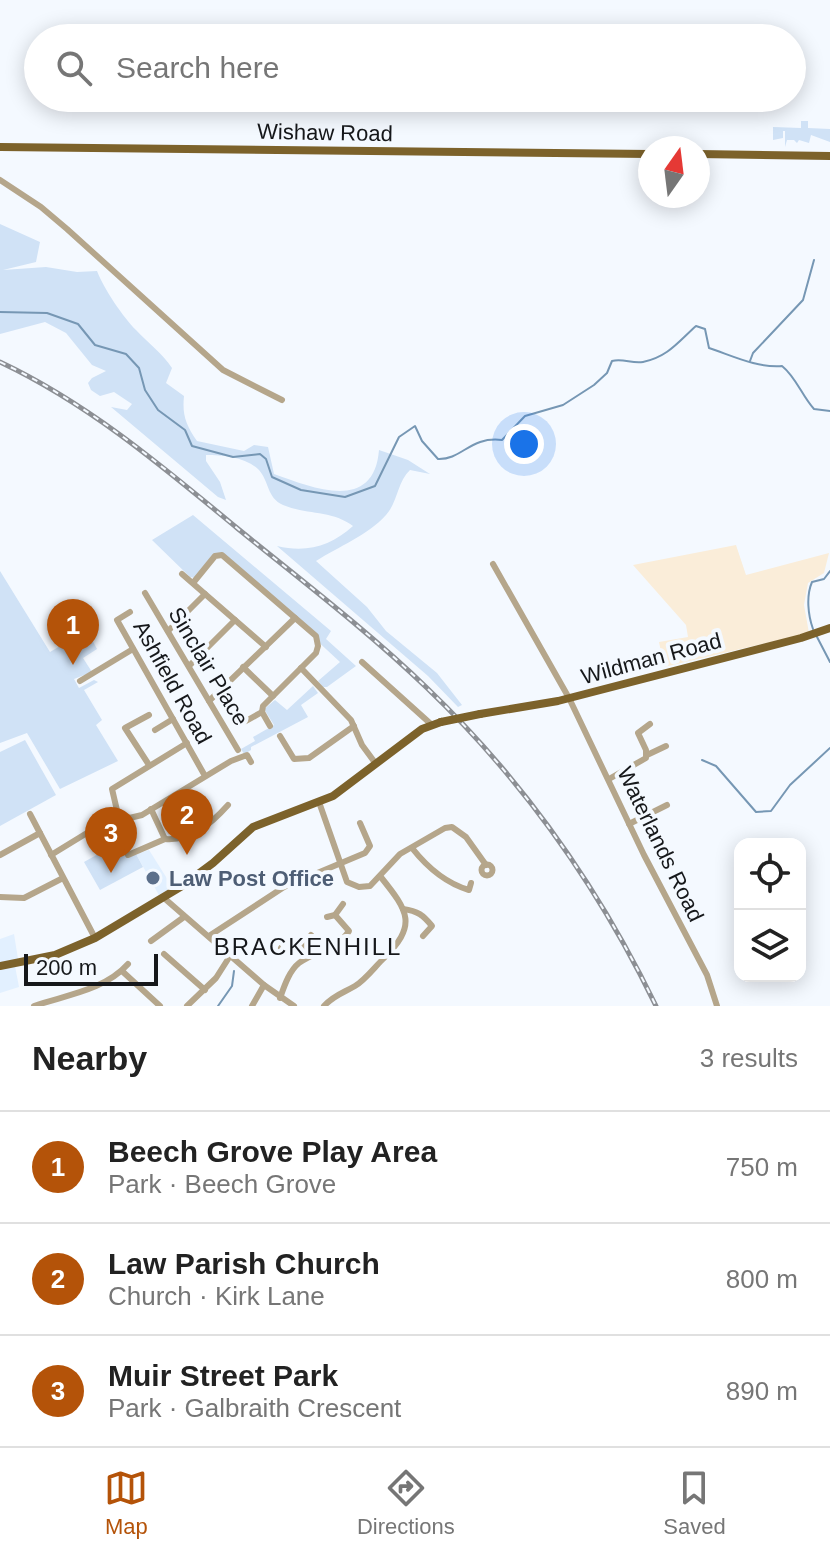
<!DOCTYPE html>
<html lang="en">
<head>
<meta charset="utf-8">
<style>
	body { margin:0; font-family:Arial,sans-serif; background:#f6f6f6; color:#222 }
	.controls { position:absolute; right:24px; bottom:24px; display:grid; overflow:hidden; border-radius:16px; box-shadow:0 4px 20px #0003 }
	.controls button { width:72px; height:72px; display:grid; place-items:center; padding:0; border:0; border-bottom:2px solid #e0e0e0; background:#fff; color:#222; font:40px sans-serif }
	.compass { position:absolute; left:638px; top:136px; width:72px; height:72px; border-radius:50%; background:#fff; box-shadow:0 4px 20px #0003; rotate:14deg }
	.scale { position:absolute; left:24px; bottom:20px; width:134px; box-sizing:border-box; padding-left:8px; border:4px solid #16181b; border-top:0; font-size:22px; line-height:28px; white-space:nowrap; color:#16181b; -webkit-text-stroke:6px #f4f9ff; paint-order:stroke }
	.you { position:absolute; left:524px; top:444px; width:28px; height:28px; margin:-20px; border:6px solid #fff; border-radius:50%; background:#1a73e8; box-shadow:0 0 0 12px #1a73e833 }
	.badge { display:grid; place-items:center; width:52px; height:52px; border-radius:50%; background:#b45309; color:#fff; font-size:26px; font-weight:700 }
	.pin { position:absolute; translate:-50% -66px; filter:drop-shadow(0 2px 4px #0008) }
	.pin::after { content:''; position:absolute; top:42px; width:28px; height:24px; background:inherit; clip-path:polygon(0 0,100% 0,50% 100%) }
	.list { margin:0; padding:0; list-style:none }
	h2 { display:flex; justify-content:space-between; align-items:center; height:104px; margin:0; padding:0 32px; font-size:34px }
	h2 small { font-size:26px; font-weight:400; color:#767676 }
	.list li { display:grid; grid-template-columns:52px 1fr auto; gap:24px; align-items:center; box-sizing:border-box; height:112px; padding:0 32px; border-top:2px solid #e0e0e0 }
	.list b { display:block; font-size:30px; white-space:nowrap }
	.list p { margin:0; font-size:26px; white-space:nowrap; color:#767676 }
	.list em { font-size:26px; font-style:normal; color:#767676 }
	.icon { flex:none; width:44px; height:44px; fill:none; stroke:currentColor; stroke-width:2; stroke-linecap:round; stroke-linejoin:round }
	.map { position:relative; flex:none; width:830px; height:1006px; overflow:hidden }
	.search { position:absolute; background:#fff; box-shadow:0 4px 20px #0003; left:24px; right:24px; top:24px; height:88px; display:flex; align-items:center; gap:20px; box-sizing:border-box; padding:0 28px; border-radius:44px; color:#767676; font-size:30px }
	.sheet { height:440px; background:#fff }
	nav { display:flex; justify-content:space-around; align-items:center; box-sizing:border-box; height:112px; border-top:2px solid #e0e0e0; background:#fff; font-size:22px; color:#767676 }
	nav a { display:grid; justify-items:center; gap:4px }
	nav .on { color:#b45309 }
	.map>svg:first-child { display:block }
	.built { fill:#e2f0ff }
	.industrial { fill:#faedd9 }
	.green { fill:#d0e2f6 }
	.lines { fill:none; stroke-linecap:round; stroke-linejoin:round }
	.stream { stroke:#7697b4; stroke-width:2 }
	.minor { stroke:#b5a68b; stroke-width:6 }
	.major { stroke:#7c622b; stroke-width:8 }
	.rail-casing { stroke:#8c8f94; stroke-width:5 }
	.rail { stroke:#f4f9ff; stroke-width:2; stroke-dasharray:6; stroke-linecap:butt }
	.major-bridge { stroke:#7c622b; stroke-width:8 }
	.service-dot { fill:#5c6f8a; stroke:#f4f9ff; stroke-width:3 }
	.labels { text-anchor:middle; stroke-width:8; stroke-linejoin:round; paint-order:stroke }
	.street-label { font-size:22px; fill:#16181b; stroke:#f4f9ff }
	.service-label { font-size:22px; font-weight:bold; fill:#4e5e75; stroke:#f4f9ff; text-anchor:start }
	.neighbourhood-label { font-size:24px; letter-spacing:2px; fill:#16181b; stroke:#f4f9ff }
</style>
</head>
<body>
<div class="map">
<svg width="830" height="1006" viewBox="0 0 830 1006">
	<rect width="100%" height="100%" fill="#f4f9ff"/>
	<g class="built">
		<polygon points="149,850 173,888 160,897 136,854"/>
		<polygon points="14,934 19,965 15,966 19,987 0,993 0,939"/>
	</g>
	<polygon class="industrial" points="736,545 746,575 829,553 824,573 808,583 804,605 809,633 664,667 659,642 688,637 686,625 633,565"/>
	<g class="green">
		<polygon points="801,121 808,121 808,128 830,129 830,142 811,135 809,143 799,140 797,143 794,140 787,140 785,147 785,131 783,131 783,138 773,140 773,127 801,128"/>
		<path d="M0,224L40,242L36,262L3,270L46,267L77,272L97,271C104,289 123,317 136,330C148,343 162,353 172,368L166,383L184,396C182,415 186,425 197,441L244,451L254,445L268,447L274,474C313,488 374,513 379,450L408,460L430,474L410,470C397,482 398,502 386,515C368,535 338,547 316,561L367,607L386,631L437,673L462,705L458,707L428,676L277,546C307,553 331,546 353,526C332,510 307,515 283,505C267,498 269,481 259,470C246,457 223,455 206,455V461L220,482L226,500L218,497L111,407L127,410L132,404L114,392L100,396L91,390L88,383L92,378L106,371L92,365L66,333L45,322L0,334Z"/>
		<polygon points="193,515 331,631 326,639 356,666 327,687 323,687 318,681 340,662 222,553 216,553 195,578 190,577 152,540"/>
		<polygon points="0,571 50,652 87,630 97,649 83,658 92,672 74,679 79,688 94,680 98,682 84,690 102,720 96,725 118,761 60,789 27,733 0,743"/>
		<polygon points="313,686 318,693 301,705 308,717 251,747 251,750 244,754 241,749 255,741 253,737 274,725 264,709 275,700 287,710"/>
		<polygon points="25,740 56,795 0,826 0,752"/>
		<polygon points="100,853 111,855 136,854 143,867 100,890 84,862"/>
	</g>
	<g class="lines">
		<g class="stream">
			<path d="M0,312L47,313L78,324L95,345L126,354L139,368L145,390L158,410L185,430L192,446L233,457L260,454L266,459L272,477L301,490L345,497L375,486L399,437L415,426L422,441L438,459C462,460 470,436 502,440L525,416L563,405L594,385L607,373L612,361C623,358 632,364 643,362C668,357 679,341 696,326L705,329L709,348C733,356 757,368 782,366C796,377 802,396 814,409L830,411"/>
			<polyline points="750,361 753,353 803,300 814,260"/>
			<path d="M813,629C808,615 806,596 812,582L824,579L830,571"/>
			<polyline points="816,635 830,662"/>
			<polyline points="702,760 716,766 756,812 771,811 790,785 830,748"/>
			<polyline points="218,1006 232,986 234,971"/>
		</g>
		<g class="minor">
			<polyline points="0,180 41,207 67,229 223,370 282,400"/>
			<polyline points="493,564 569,698 644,855 707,975 717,1006"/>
			<polyline points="182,574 266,647"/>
			<polyline points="193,583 215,556 222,555 316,636 318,646 316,653 263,706 262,712 270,726"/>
			<polyline points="145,593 238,750"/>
			<polyline points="130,612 117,620 205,776"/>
			<polyline points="168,631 205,594"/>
			<polyline points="362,662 432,725"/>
			<polyline points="189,666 235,620"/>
			<polyline points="243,667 273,696"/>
			<polyline points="301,668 351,720 362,745 376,764"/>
			<polyline points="80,681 133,649"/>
			<polyline points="209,701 295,618"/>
			<polyline points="246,721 262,712"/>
			<polyline points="155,730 173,719"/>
			<polyline points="280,736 294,759 309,758 354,726"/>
			<polyline points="647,755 666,746"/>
			<polyline points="149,765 125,728 149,715"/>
			<polyline points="609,779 646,758 646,750 638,733 650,724"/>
			<polyline points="319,802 347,882 359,887 370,886 400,854 445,828 452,827 466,837 486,865"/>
			<polyline points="30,814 95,938"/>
			<polyline points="119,819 112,789 187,743"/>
			<polyline points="629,824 667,805"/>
			<path d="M165,839C191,841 211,824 228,805"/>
			<path d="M412,848C427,867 445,883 469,890L471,883"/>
			<polyline points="0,855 40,833"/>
			<polyline points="51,855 100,825 142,815 231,761 247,755 251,762"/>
			<polyline points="128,855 165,839 151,809"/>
			<circle cx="487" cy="870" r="5.5"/>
			<polyline points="0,897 24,898 63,878"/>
			<polyline points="164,898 264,985 294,1006"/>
			<path d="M403,909C418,911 423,915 432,926L423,936"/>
			<polyline points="327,917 335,915 343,904"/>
			<polyline points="209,936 284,887 365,853 370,846 360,823"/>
			<polyline points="151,941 184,917"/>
			<polyline points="281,948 287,952 301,951 311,935"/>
			<polyline points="164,954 205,990"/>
			<polyline points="122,971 160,1006"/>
			<path d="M280,998C284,987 289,971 299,963C316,950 336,951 349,931L335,915"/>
			<path d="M34,1006C66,995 105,990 128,964"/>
			<polyline points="187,1006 216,978 230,956"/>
			<polyline points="252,1006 264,985"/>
			<path d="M324,1006C334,995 343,993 355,986C365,980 374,968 382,960C418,925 409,912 380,876"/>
		</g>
		<g class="major">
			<polyline points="0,147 650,154"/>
			<polyline points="698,154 830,156"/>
			<polyline points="480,714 558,701 801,638 830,628"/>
			<polyline points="0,966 55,955 95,938 182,886 213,863 253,827 333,796 422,729 441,722"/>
		</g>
		<defs>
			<path id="rail" d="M0,362C89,404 162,466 237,528C301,580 368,631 427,688C522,779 599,888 656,1006"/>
		</defs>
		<use href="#rail" class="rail-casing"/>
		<use href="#rail" class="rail"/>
		<polyline class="major-bridge" points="441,722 480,714"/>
	</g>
	<circle class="service-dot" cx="153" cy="878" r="8"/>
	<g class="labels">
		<g class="street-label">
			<text transform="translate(325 132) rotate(1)" y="8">Wishaw Road</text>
			<text transform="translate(651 658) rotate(-15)" y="8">Wildman Road</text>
			<text transform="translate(209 666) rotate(59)" y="8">Sinclair Place</text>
			<text transform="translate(173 682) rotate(61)" y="8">Ashfield Road</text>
			<text transform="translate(661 844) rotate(64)" y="8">Waterlands Road</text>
		</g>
		<g class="service-label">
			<text x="169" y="886">Law Post Office</text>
		</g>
		<g class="neighbourhood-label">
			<text x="308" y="955">BRACKENHILL</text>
		</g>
	</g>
</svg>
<div class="controls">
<button><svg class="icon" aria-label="locate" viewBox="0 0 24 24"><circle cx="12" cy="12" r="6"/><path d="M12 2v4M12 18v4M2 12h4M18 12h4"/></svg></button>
<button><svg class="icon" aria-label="layers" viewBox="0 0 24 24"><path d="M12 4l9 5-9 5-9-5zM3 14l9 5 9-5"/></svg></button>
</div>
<svg class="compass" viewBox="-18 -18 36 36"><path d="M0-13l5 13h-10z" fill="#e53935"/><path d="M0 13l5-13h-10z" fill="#767676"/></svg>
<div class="scale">200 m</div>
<div class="you"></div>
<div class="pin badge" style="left:73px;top:665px">1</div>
<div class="pin badge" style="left:187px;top:855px">2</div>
<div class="pin badge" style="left:111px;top:873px">3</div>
<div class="search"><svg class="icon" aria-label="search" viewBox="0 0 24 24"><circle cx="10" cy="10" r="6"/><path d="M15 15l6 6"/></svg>Search here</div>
</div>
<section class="sheet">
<h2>Nearby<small>3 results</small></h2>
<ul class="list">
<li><span class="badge">1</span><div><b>Beech Grove Play Area</b><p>Park · Beech Grove</p></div><em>750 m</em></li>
<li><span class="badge">2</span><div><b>Law Parish Church</b><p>Church · Kirk Lane</p></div><em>800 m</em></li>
<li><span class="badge">3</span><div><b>Muir Street Park</b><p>Park · Galbraith Crescent</p></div><em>890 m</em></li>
</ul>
</section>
<nav>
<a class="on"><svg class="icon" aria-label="map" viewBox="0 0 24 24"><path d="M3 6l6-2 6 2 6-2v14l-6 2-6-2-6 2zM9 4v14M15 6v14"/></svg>Map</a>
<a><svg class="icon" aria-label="directions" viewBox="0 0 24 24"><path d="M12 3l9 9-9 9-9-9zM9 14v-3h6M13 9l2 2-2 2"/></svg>Directions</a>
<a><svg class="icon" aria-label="saved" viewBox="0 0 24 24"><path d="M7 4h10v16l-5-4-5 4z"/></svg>Saved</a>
</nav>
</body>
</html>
